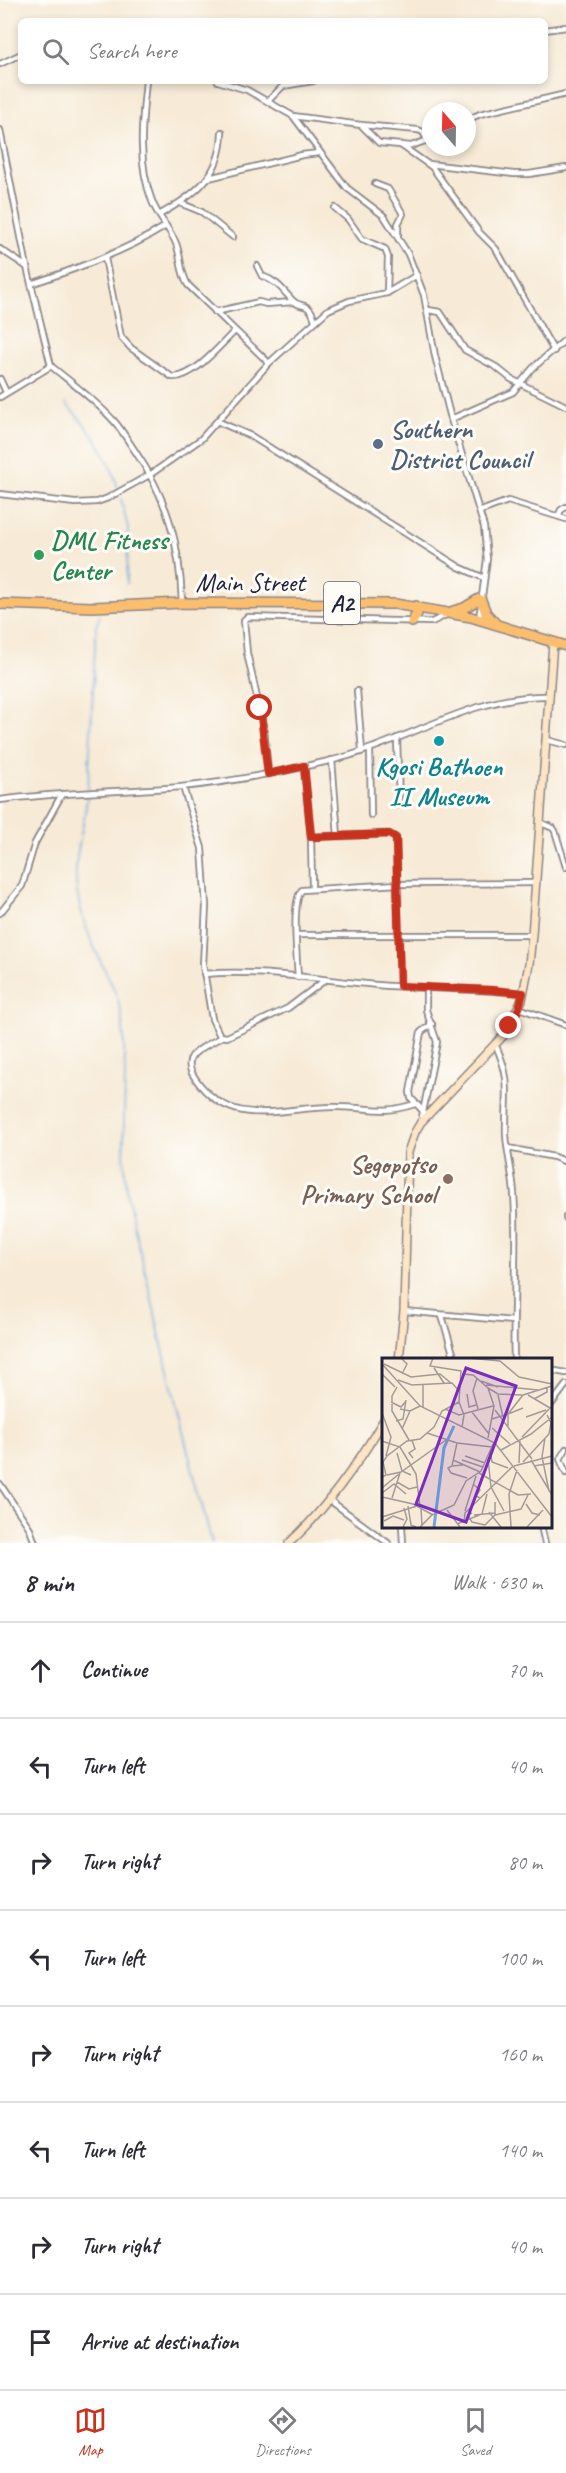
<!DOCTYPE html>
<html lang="en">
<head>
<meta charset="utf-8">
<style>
	body { margin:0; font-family:Caveat,sans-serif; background:#f7f7f7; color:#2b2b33 }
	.compass { position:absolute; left:422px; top:102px; width:54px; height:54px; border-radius:50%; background:#fff; box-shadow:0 3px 9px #0003; rotate:340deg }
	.stop { position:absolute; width:18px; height:18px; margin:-14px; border:4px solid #c8321e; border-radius:50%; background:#fff }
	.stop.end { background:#c8321e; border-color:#fff; box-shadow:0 2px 6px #0008 }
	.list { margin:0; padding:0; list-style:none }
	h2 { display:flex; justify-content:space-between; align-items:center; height:78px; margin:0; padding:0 24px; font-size:26px }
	h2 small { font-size:20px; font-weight:400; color:#7c7c81 }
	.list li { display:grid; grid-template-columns:39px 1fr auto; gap:18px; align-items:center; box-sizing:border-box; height:96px; padding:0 24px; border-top:2px solid #e1e1e2 }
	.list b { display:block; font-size:22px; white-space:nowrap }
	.list em { font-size:20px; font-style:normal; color:#7c7c81 }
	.icon { flex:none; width:33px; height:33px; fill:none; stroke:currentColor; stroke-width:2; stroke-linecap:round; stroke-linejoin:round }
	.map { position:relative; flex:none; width:566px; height:1543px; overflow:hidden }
	.search { position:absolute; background:#fff; box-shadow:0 3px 9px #0003; left:18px; right:18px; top:18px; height:66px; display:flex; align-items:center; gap:15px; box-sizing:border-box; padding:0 21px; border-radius:9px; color:#7c7c81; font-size:22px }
	.sheet { height:846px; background:#fff }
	nav { display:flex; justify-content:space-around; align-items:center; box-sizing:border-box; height:84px; border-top:2px solid #e1e1e2; background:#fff; font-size:16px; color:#7c7c81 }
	nav a { display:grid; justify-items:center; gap:3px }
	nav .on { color:#c8321e }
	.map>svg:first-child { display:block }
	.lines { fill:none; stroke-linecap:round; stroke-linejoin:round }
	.stream { stroke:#6da7dd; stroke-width:1.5 }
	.street-casing { stroke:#8c8688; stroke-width:8 }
	.secondary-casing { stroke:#8c8688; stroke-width:10 }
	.highway-casing { stroke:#8c8688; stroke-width:12 }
	.street { stroke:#fff; stroke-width:4.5 }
	.secondary { stroke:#fde5c5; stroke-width:7 }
	.highway { stroke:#fbbe6e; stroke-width:9 }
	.route { stroke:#c8321e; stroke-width:8 }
	.service-dot { fill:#5c6f8a; stroke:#fdfcf7; stroke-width:2 }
	.leisure-dot { fill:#2e9e5b; stroke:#fdfcf7; stroke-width:2 }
	.culture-dot { fill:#0f9aa8; stroke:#fdfcf7; stroke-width:2 }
	.education-dot { fill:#8d6e63; stroke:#fdfcf7; stroke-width:2 }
	.labels { text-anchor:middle; stroke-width:6; stroke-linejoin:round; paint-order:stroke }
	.shield { fill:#fdfcf7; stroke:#646373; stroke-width:1.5 }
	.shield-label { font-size:24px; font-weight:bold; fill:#22223b }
	.service-label { font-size:26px; font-weight:bold; fill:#4e5e75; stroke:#fdfcf7; text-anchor:start }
	.leisure-label { font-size:26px; font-weight:bold; fill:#27864d; stroke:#fdfcf7; text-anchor:start }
	.street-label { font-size:26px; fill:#22223b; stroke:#fdfcf7 }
	.culture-label { font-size:26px; font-weight:bold; fill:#0d838f; stroke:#fdfcf7 }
	.education-label { font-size:26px; font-weight:bold; fill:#785e54; stroke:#fdfcf7; text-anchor:end }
	.inset-river { fill:none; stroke:#6da7dd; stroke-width:3 }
	.inset-road { fill:none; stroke:#a29a98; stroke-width:1.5 }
	.view { fill:#7b2cbf; fill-opacity:0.15; stroke:#7b2cbf; stroke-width:3 }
	.inset-edge { fill:none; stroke:#22223b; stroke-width:3 }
</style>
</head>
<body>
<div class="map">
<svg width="566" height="1543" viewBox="0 0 566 1543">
	<rect width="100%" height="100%" fill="#fdfcf7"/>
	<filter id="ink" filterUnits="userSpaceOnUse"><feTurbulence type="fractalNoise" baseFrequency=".0167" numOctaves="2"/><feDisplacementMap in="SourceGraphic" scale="12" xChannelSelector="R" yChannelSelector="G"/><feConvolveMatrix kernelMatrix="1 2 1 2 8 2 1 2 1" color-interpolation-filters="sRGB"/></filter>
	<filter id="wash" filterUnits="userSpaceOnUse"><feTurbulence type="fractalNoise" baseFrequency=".008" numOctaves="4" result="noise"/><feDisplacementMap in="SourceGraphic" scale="24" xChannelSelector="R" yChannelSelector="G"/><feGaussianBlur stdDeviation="1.35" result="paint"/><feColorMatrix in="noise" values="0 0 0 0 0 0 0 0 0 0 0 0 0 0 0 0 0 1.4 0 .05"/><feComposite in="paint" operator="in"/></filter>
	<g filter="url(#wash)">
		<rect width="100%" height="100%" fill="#f7ead6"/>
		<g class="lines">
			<g class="stream">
				<path d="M66,404C92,431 107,451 118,488"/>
				<polyline points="121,499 128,528 127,584"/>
				<polyline points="88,790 96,626 100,615"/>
				<path d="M87,795C86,823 74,851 76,880C77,906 88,935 99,958C107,976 118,993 121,1013C130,1071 119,1131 127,1189C132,1225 143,1261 151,1296C169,1379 190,1461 212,1543"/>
			</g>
		</g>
	</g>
	<g filter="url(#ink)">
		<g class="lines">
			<defs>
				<g id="street">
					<polyline points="545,30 566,27"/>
					<polyline points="0,64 21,54"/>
					<path d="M146,81C142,121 137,162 152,201C157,215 168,227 175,241C182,256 179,271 188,285L269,363"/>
					<polyline points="218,81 247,90 293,116 347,188 384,216 408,254 424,295 435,356 451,419 484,527 487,559 479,619"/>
					<polyline points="268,101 283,86 313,81"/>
					<polyline points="293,116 361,125 379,143 411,146 431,139"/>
					<polyline points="467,120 480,114 566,94"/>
					<polyline points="361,125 418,130 423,132 427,140"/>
					<polyline points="0,130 27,267 51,366"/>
					<polyline points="402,146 432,167 479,232 496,249 554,351"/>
					<polyline points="429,164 514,174 529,174 566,168"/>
					<polyline points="209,178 302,155 319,153"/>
					<polyline points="375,184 388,189 403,214 398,224 398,235"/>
					<polyline points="180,203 202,212 233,237"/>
					<polyline points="335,208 348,219 362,239 385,249 388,257 387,293"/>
					<path d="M159,215C195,194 221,177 222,132"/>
					<polyline points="0,249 27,267"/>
					<path d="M105,258L121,337L131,348L172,377C193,379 220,345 235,331"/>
					<path d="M257,266L262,276C277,281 282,289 292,300C301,310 308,299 315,320"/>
					<path d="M31,284C78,268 124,252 166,226"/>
					<polyline points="428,310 440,312 465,350 496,367 511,379 566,406"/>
					<polyline points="215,312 259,302 266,304 293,302"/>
					<path d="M51,366C73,384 95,400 114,421C122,430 128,441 135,451C168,499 180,545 182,603"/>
					<polyline points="0,379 6,392"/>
					<polyline points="0,397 51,366"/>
					<polyline points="451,419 513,392 533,368 566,339"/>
					<polyline points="219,422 251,436 459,567 484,578"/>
					<polyline points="0,494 75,503 97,502 108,498 151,474 201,439 269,363 328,310 349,301 387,293 417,275"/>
					<polyline points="481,511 508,501 566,519"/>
					<polyline points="558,516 561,510 566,507"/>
					<polyline points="357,691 362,751"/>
					<polyline points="397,738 399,805"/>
					<polyline points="547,740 566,745"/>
					<polyline points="370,749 371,815"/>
					<polyline points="332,760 338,836"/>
					<polyline points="304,766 311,837 312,888"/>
					<polyline points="268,774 264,729 247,653 244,620 247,617 432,622 448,614"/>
					<polyline points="183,787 202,848 206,906 203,965 212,1019 220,1036 227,1037 288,1008 325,980"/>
					<path d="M0,800C60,792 121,792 181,787C231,782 281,772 329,761C404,744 472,694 550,696"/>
					<polyline points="541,823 553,828 555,831 566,867"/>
					<polyline points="311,837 389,834 396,838 400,986"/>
					<polyline points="0,913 22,886 35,843 62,794"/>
					<polyline points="297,935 532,935"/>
					<path d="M204,974C261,969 320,980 377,985C426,989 475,988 523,993"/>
					<path d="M298,977C297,960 291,900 302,890L398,884L536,883"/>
					<polyline points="519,1008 566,1025"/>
					<path d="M221,1037C204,1048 178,1054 195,1078C232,1133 285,1105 338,1107C371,1107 380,1115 415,1104"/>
					<path d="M495,1044C513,1081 505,1097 506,1134C507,1154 513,1174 514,1194C518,1249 512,1305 514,1360"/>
					<polyline points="423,1111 411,1098 410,1092 421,1032 432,1024"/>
					<polyline points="421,1122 437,1042 426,1010 426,987"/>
					<polyline points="508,1148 554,1157 566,1162"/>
					<polyline points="566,1217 566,1218"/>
					<polyline points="404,1311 513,1321"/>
					<polyline points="442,1316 455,1360"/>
					<polyline points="550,1370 566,1373"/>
					<polyline points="550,1406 566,1385"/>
					<polyline points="566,1449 560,1459 566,1473"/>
					<polyline points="0,1484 29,1527 35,1543"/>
					<polyline points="328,1499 388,1543"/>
					<polyline points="402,1526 403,1543"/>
					<polyline points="541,1526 545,1543"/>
				</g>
				<g id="secondary">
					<polyline points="399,1360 404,1311 408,1152 415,1132 421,1122 503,1036 522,1000 529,964 532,935 553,642"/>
					<path d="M289,1543C323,1513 360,1461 383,1421"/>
				</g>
				<g id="highway">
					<polyline points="481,600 486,613 495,623"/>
					<polyline points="0,604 93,607 182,603 395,604 471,617 566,646"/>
					<polyline points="453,611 464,608 479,599"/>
					<polyline points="412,622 417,614 416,606"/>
				</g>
			</defs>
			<use href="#street" class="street-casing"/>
			<use href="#secondary" class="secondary-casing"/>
			<use href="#highway" class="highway-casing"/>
			<use href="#street" class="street"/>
			<use href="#secondary" class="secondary"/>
			<use href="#highway" class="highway"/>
		</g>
	</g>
	<g class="lines" filter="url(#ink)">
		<polyline class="route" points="260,708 268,774 304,766 311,837 389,834 396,838 400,986 492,990 523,993 519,1008 509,1026"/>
	</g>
	<circle class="service-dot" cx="378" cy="444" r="6"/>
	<circle class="leisure-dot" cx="39" cy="555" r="6"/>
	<circle class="culture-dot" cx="439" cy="741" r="6"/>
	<circle class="education-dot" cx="448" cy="1179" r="6"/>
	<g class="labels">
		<rect class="shield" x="324" y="582" width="36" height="42" rx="4.5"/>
		<g class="shield-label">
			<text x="342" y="611">A2</text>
		</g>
		<g class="service-label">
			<text x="390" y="438">Southern<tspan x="390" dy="30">District Council</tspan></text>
		</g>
		<g class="leisure-label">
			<text x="51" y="549">DML Fitness<tspan x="51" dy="30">Center</tspan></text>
		</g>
		<g class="street-label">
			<text x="250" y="591">Main Street</text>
		</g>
		<g class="culture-label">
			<text x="439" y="775">Kgosi Bathoen<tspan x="439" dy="30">II Museum</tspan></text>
		</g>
		<g class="education-label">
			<text x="436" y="1173">Segopotso<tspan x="436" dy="30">Primary School</tspan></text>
		</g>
	</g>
	<g transform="translate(382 1358)">
		<rect width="170" height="170" fill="#f7ead6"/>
		<path class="inset-river" d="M52,169L62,90L72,68"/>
		<path class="inset-road" d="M19,0L25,6L20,16M51,0L48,8L79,13L77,44M86,0L118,3L137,19L170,26M0,6L38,48L113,85L170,159M2,6L29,19L58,16L69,25M52,10L62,25M0,16L13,29M80,16L91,17L106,30L112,48L106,80M95,20L91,33L96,51M16,22L30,27L70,25L78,34M99,23L116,29M41,26V49M104,27L156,32M15,29L10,38V53L27,82M106,30L116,36L140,37M85,36L87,49L94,47M116,37L121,59M146,37L168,50M152,41L165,34V30M9,44L19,49L24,43M77,44L82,57L80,69M18,51L28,53L38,48M63,51L77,57L111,48M113,52L150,101M90,54L107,76M0,55L9,79L4,98M144,59L164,52M110,61L126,56L141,37L170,28M14,63L21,61L24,42M126,68V56L141,50M110,70L128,86M20,71L28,53M45,75L75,85L110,89M140,79L170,48M163,80L160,99L167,133M30,82L33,91L27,95L31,100M0,83L18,89L27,104L34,116L38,149M75,85L70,108L81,107M119,92L149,76L170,59M108,93L110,104L126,110M15,95L20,113L29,117M83,98L103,105M106,101L109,129L122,153M71,102L98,114M80,102L101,109M149,102L170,137M141,104L167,76L169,65L165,57M137,105L138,83M70,108L66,110L69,115L85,120M132,108L170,98M152,108L170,105M97,115L136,137L149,136M5,117L19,114L64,82M0,119L4,117L1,104L5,98L25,83L38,81L52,69L60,53L77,44M15,124L27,131L35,129M92,127L98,132L94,138L98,140M0,130L17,116M0,135L12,126L24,136M0,139L31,146L51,157M10,140L18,115M144,146L150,155L158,157M26,148L29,167L34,169M39,150L40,168M65,152L78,169M83,153L94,118M107,154L119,169M90,155L86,157L90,164L103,167M92,157L113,155M113,157L139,151L146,137M0,159L35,148M2,163L11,158L22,162M82,165L83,155L131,108M75,166L100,156L105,136M103,167L113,157V144M21,169L25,161L22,150M38,169L50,157L72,147L84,123L99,113L112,84M129,169L127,136L135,112M145,169L161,152"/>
		<path class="view" d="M84,10L134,28L84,164L34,146Z"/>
		<rect width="170" height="170" class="inset-edge"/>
	</g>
</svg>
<svg class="compass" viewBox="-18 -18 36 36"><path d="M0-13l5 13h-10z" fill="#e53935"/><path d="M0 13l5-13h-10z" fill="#7c7c81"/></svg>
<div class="stop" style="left:260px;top:708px"></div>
<div class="stop end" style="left:509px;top:1026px"></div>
<div class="search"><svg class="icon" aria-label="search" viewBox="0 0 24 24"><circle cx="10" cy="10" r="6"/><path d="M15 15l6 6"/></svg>Search here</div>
</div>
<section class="sheet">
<h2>8 min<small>Walk · 630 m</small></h2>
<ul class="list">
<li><svg class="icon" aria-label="ahead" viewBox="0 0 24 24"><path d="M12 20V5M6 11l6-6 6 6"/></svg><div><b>Continue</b></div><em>70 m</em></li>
<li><svg class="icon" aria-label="left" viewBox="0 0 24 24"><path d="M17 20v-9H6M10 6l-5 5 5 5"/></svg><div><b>Turn left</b></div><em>40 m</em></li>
<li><svg class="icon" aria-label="right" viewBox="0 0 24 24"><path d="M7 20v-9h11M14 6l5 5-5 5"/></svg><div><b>Turn right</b></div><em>80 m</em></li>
<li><svg class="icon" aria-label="left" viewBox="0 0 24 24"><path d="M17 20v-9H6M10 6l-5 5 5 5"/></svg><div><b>Turn left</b></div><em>100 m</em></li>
<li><svg class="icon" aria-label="right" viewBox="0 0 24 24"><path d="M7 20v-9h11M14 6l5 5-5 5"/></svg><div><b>Turn right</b></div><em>160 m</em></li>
<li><svg class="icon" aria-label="left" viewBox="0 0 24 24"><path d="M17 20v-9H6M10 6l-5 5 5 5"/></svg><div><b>Turn left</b></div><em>140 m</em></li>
<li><svg class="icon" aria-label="right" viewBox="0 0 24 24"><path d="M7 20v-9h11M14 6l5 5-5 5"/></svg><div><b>Turn right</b></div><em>40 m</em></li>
<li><svg class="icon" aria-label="arrive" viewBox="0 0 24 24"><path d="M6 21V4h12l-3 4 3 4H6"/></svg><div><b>Arrive at destination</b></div></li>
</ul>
</section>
<nav>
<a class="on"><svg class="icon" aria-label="map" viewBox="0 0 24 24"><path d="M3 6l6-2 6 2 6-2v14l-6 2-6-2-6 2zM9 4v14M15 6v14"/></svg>Map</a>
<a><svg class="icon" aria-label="directions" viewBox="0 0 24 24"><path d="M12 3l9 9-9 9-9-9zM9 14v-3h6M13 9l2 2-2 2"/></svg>Directions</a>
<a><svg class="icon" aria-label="saved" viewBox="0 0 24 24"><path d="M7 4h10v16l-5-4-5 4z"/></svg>Saved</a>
</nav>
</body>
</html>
